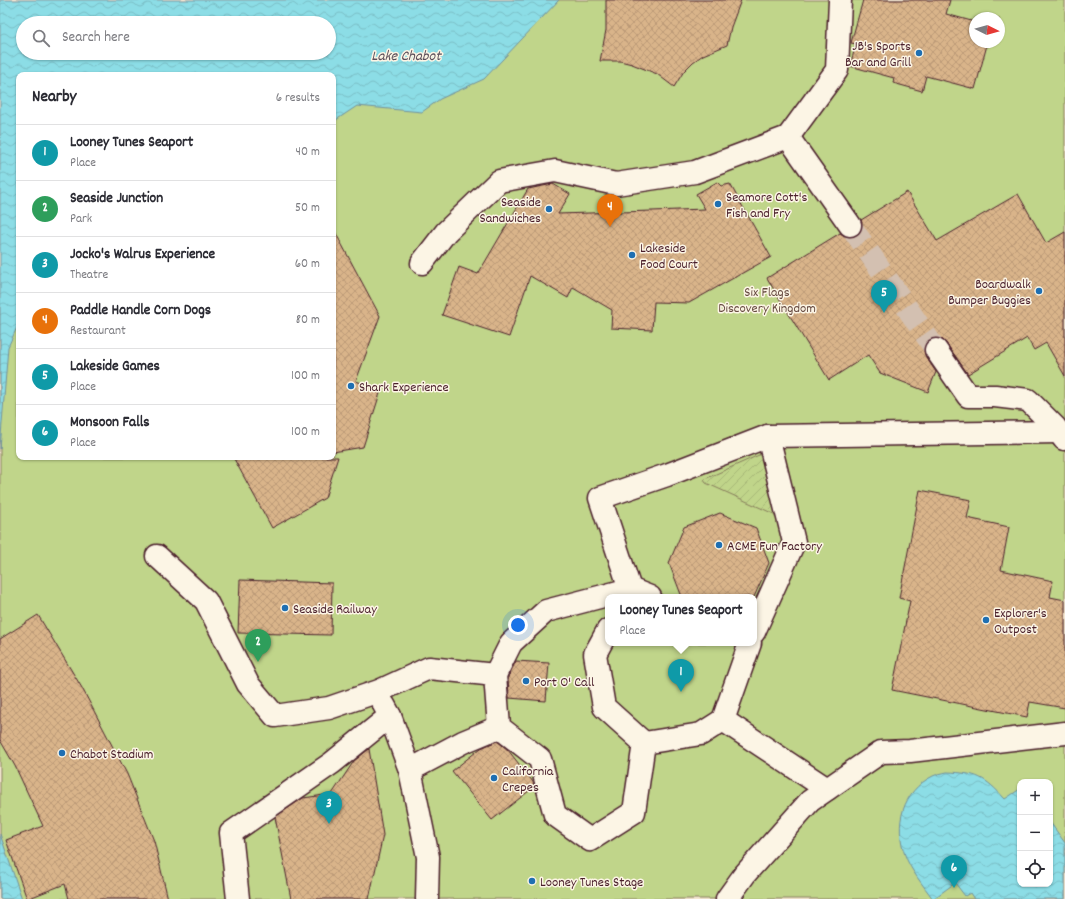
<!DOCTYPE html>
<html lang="en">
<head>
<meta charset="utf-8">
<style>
	body { margin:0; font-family:Dekko,sans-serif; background:#f2f2f3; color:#2b2b33 }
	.controls { position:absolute; right:12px; bottom:12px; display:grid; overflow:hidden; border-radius:8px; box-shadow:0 1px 3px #0004 }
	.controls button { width:36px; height:36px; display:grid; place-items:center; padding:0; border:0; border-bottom:1px solid #e1e1e2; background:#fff; color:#2b2b33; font:20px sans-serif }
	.compass { position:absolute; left:969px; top:12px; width:36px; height:36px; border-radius:50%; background:#fff; box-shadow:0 1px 3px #0004; rotate:95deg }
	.you { position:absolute; left:518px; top:625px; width:14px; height:14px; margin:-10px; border:3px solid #fff; border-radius:50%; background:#1a73e8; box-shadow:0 0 0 6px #1a73e833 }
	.badge { display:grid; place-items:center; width:26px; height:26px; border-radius:50%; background:#1f6fb2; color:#fff; font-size:13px; font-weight:700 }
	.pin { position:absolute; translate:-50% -33px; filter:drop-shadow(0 1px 2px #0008) }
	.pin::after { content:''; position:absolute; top:21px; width:14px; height:12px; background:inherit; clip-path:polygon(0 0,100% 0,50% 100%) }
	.popup { position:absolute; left:605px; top:594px; width:152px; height:52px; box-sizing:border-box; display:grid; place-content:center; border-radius:8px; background:#fff; filter:drop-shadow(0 1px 3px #0005); font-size:13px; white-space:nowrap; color:#7c7c81 }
	.popup b { font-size:15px; color:#2b2b33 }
	.popup::after { content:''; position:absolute; left:50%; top:100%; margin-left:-8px; border:8px solid transparent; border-top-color:#fff }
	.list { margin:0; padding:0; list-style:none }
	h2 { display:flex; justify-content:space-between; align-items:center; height:52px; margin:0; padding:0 16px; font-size:17px }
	h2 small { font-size:13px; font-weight:400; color:#7c7c81 }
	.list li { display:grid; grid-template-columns:26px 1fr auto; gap:12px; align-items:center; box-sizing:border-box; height:56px; padding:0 16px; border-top:1px solid #e1e1e2 }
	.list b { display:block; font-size:15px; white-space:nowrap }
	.list p { margin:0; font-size:13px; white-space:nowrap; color:#7c7c81 }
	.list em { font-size:13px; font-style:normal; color:#7c7c81 }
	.icon { flex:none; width:22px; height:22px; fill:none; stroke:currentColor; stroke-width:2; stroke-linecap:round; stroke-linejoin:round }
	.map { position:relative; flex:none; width:1065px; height:899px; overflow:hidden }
	.search { position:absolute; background:#fff; box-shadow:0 1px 3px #0004; left:16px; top:16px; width:320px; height:44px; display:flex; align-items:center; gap:10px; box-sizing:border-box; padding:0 14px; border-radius:22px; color:#7c7c81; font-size:15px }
	.panel { position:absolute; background:#fff; box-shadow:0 1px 3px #0004; left:16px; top:72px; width:320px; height:388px; border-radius:8px }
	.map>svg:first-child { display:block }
	.park { fill:#c0d58a; stroke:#857a5a; fill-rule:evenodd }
	.garden { fill:url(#garden-furrows); stroke:#857a5a }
	.water { fill:url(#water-waves); stroke:#72919b; fill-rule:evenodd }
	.building { fill:url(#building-cross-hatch); stroke:#4a1f2b }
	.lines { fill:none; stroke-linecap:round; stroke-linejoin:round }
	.pedestrian-tunnel { stroke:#d3c0b1; stroke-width:22; stroke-dasharray:22 11; stroke-linecap:butt }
	.pedestrian-casing { stroke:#4a1f2b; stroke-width:25 }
	.pedestrian { stroke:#fcf5e5; stroke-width:22 }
	.poi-dot { fill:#1f6fb2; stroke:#fcf5e5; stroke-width:1.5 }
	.labels { text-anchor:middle; stroke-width:3; stroke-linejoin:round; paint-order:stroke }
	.poi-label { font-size:14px; fill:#4a1f2b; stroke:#fcf5e5; text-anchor:start }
	.park-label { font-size:14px; fill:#684c43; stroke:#fcf5e5 }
	.water-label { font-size:15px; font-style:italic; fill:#5a4e5a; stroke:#fcf5e5 }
</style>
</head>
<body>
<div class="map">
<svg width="1065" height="899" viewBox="0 0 1065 899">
	<defs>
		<pattern id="garden-furrows" width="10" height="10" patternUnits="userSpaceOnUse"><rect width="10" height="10" fill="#c0d58a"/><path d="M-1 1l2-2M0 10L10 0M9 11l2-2" fill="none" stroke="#a6b677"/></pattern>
		<pattern id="water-waves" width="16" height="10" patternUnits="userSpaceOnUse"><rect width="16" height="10" fill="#8cdde6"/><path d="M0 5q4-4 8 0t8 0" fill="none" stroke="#7abdc5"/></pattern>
		<pattern id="building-cross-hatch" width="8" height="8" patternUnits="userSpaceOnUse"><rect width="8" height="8" fill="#d9b48a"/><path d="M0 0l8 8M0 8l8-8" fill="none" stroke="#bc9a77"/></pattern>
	</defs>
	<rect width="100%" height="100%" fill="#f5e8d3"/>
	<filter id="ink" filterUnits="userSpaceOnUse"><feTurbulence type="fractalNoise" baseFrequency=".025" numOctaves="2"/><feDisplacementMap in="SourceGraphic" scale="8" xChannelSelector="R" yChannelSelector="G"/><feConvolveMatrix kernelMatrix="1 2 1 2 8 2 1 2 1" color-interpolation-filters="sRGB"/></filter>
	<g filter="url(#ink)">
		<path class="park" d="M513,0H1065V899H0V300L19,288V457H333V98ZM975,18H999V42H975ZM608,597H754V643H608ZM1020,782H1050V884H1020Z"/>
		<polygon class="garden" points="764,454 779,513 774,514 706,483 704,480 707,478 759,455"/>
		<g class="water">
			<path d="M0,0H559L484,79L440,99L422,112L357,106L333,122V75H19V323L8,347L0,449ZM23,23H329V53H23Z"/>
			<path d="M947,772C977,773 985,777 1005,799L1020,789V884H1050V822L1065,843V899H974L970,893L965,896L955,883L933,899C923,885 911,871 905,855C894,825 902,791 933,776C937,774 943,773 947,772Z"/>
			<polygon points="0,834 22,899 0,899"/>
		</g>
		<g class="building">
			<polygon points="606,0 741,0 731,27 727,45 703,55 693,62 684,71 674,87 657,74 632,64 620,61 600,61 606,30"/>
			<polygon points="863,0 950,0 946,14 975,22 975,42 987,45 975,89 926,76 922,91 893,83 894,78 850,66 856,44 851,43"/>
			<polygon points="717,182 721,186 730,184 771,257 689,303 654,302 652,330 611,328 612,310 573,287 568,298 530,276 509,337 442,315 459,267 478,274 528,189 553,184 570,194 558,214 652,211 705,209 696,194"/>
			<polygon points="907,192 937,241 1018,194 1046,243 1065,232 1065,376 1046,343 1034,350 1027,338 968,374 946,343 942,339 935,338 929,340 925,344 924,351 926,357 936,372 928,392 880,373 868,355 829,380 767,278 840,233 845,236 851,237 857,235 861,230 862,224 861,220"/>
			<polygon points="333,228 380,316 356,381 381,390 363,447 333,452"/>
			<polygon points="233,457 338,457 325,498 272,528"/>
			<polygon points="920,490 971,500 967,518 1009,527 1001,570 1053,581 1050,597 1065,600 1065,708 1030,702 1027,717 892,690 910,601 899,598"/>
			<polygon points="720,513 756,528 769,563 754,597 682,597 669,563 684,527"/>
			<polygon points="240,580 332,583 331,635 238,633"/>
			<polygon points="38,615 82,688 127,774 154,841 168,899 69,899 65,884 27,899 6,840 43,826 15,766 0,740 0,639"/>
			<polygon points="516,661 549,663 546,701 509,698 508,677"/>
			<polygon points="497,741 508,750 533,782 534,787 492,820 452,771 481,748"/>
			<polygon points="369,749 383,835 369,899 291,899 275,817 303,798 332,794 354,761"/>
		</g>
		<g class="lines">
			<polyline class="pedestrian-tunnel" points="850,225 936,350"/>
			<defs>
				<g id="pedestrian">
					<polyline points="788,137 850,225"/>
					<polyline points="422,263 446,232 499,181 555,171 616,184 695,172 788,137 837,70 840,0"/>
					<polyline points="936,350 968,396 995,396 1028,400 1055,427 1064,439"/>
					<polyline points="768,436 1059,432"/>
					<polyline points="157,556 206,601 248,684 275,716 329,708 379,691 429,668 495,675 499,727 540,759 555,815 590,840 634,812 644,743 701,734 723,720 827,789"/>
					<polyline points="626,597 630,589 650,597"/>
					<polyline points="608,630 595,654 604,707 644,743"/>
					<polyline points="495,675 511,643 546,611 630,589 600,498 667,475 768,436 794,542 754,632"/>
					<polyline points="384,705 390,716 410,770 428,857 427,899"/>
					<polyline points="723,720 750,643"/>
					<polyline points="410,770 463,742 499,727"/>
					<polyline points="238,899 231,833 332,763 390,716"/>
					<polyline points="727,899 745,874 810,801 881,752 910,751 1065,733"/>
				</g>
			</defs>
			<use href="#pedestrian" class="pedestrian-casing"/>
			<use href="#pedestrian" class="pedestrian"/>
		</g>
	</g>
	<g class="poi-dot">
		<circle cx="919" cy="53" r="4"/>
		<circle cx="718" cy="204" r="4"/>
		<circle cx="549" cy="209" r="4"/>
		<circle cx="632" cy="255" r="4"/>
		<circle cx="1039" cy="291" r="4"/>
		<circle cx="351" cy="386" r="4"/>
		<circle cx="719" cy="545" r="4"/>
		<circle cx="285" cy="608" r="4"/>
		<circle cx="986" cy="620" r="4"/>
		<circle cx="526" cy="681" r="4"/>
		<circle cx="62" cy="753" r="4"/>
		<circle cx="494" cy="778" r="4"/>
		<circle cx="532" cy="881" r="4"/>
	</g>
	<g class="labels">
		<g class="poi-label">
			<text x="911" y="50" text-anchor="end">JB's Sports<tspan x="911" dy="16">Bar and Grill</tspan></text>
			<text x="726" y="201">Seamore Cott's<tspan x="726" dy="16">Fish and Fry</tspan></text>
			<text x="541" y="206" text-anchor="end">Seaside<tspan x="541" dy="16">Sandwiches</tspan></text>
			<text x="640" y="252">Lakeside<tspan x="640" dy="16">Food Court</tspan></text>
			<text x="1031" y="288" text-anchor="end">Boardwalk<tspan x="1031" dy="16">Bumper Buggies</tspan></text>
			<text x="359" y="391">Shark Experience</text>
			<text x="727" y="550">ACME Fun Factory</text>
			<text x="293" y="613">Seaside Railway</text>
			<text x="994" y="617">Explorer's<tspan x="994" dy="16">Outpost</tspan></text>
			<text x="534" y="686">Port O' Call</text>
			<text x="70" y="758">Chabot Stadium</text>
			<text x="502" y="775">California<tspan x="502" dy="16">Crepes</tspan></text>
			<text x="540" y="886">Looney Tunes Stage</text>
		</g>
		<g class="park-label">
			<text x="767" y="296">Six Flags<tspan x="767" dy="16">Discovery Kingdom</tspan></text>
		</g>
		<g class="water-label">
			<text x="406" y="60">Lake Chabot</text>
		</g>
	</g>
</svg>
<div class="controls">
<button>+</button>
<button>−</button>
<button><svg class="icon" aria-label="locate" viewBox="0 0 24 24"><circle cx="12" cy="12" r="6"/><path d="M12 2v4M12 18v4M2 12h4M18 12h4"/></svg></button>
</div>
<svg class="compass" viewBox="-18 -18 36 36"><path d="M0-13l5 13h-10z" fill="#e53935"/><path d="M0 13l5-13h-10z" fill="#7c7c81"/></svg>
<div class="you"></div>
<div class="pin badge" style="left:681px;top:692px;background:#0f9aa8">1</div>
<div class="popup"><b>Looney Tunes Seaport</b>Place</div>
<div class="pin badge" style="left:258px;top:662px;background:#2e9e5b">2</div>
<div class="pin badge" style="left:329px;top:824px;background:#0f9aa8">3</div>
<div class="pin badge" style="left:610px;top:227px;background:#e8710a">4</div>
<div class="pin badge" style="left:884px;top:313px;background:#0f9aa8">5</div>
<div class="pin badge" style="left:954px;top:888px;background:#0f9aa8">6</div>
<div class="search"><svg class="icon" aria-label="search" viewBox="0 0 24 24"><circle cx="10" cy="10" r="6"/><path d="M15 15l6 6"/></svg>Search here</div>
<section class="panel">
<h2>Nearby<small>6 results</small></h2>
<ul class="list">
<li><span class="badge" style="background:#0f9aa8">1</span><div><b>Looney Tunes Seaport</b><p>Place</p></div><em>40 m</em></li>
<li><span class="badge" style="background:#2e9e5b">2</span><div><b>Seaside Junction</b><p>Park</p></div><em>50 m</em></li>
<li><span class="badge" style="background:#0f9aa8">3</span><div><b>Jocko's Walrus Experience</b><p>Theatre</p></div><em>60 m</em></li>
<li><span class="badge" style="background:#e8710a">4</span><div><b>Paddle Handle Corn Dogs</b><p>Restaurant</p></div><em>80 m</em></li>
<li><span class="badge" style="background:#0f9aa8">5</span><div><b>Lakeside Games</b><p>Place</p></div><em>100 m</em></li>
<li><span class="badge" style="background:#0f9aa8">6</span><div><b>Monsoon Falls</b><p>Place</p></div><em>100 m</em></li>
</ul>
</section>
</div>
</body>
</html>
